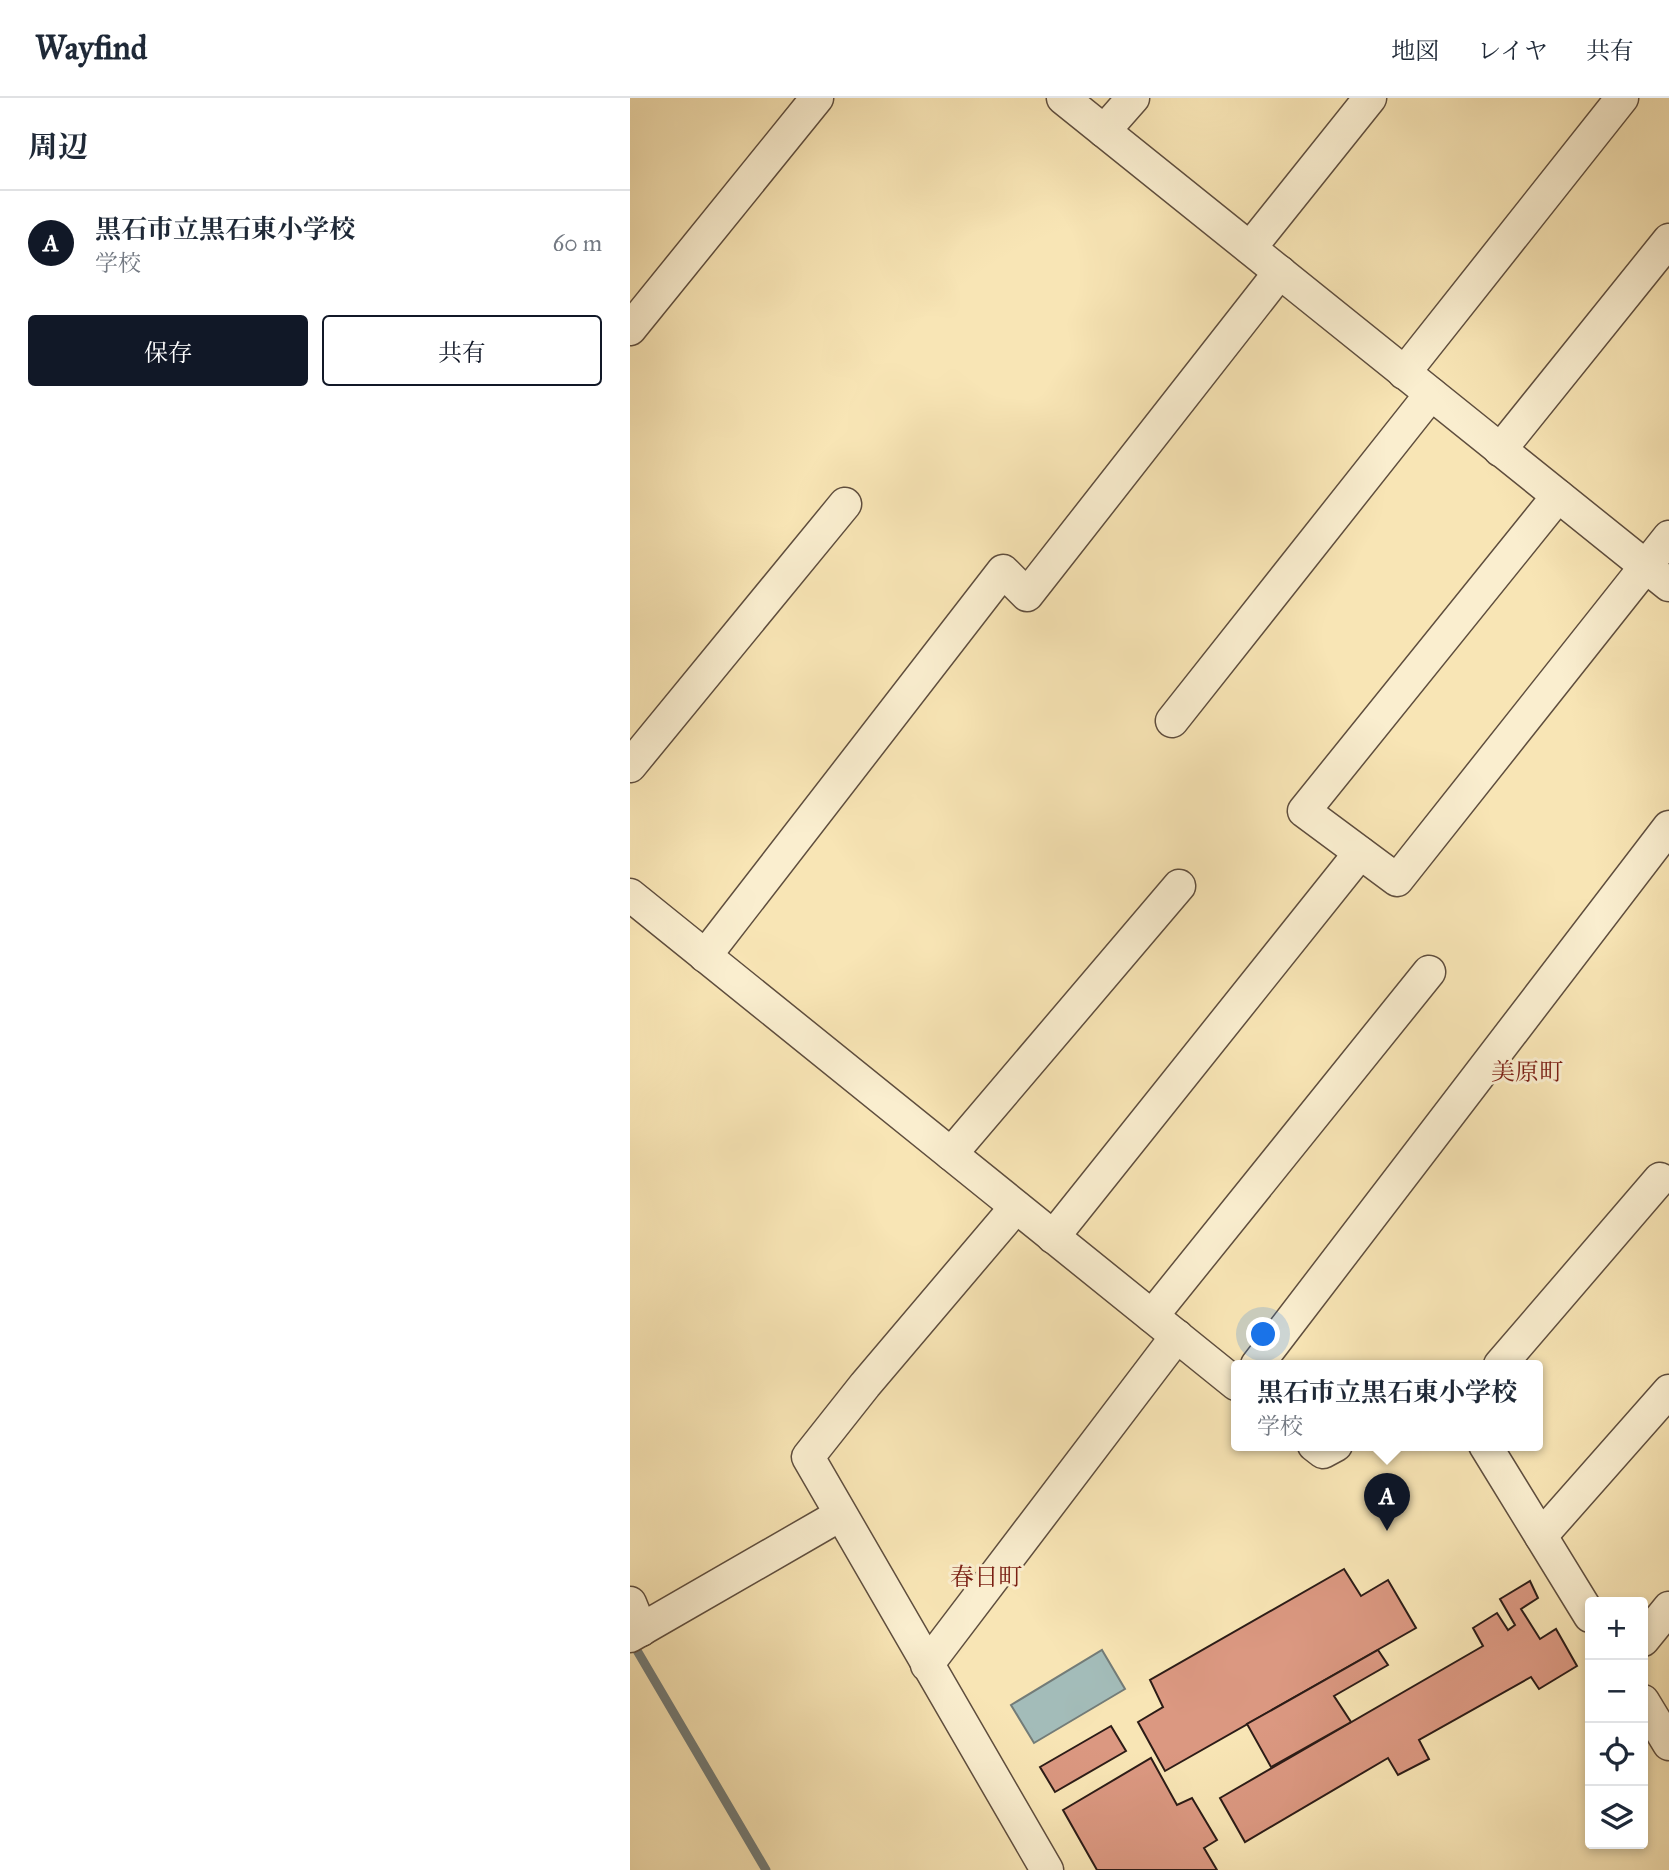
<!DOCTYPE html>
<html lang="ja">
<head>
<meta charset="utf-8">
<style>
	body { margin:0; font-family:"IM FELL Great Primer","Noto Serif JP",serif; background:#f6f6f7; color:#1f2937 }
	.controls { position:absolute; right:21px; bottom:21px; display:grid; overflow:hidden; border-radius:7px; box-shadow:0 4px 10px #0003 }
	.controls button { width:63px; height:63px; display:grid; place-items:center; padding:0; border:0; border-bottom:2px solid #e0e1e3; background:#fff; color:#1f2937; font:35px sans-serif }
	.you { position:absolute; left:634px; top:1237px; width:24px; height:24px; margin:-18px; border:5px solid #fff; border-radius:50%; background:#1a73e8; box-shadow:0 0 0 10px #1a73e833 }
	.badge { display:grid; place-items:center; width:46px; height:46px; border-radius:50%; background:#111827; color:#fff; font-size:23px; font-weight:700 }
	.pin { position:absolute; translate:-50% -58px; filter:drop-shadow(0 2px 4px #0008) }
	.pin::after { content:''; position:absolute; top:37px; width:24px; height:21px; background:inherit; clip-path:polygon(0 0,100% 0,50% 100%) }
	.popup { position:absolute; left:601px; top:1262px; width:312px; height:91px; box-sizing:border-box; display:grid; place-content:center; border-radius:7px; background:#fff; filter:drop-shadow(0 2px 5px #0005); font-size:23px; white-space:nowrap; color:#747a83 }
	.popup b { font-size:26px; color:#1f2937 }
	.popup::after { content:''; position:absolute; left:50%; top:100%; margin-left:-14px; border:14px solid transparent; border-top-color:#fff }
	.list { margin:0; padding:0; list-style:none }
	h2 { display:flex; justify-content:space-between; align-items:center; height:91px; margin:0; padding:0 28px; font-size:30px }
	h2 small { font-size:23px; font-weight:400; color:#747a83 }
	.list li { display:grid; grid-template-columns:46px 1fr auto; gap:21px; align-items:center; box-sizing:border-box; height:105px; padding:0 28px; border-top:2px solid #e0e1e3 }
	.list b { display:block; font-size:26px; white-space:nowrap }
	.list p { margin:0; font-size:23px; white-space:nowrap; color:#747a83 }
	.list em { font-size:23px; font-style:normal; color:#747a83 }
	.actions { display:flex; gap:14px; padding:21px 28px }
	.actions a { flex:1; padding:16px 0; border:2px solid #111827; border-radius:7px; text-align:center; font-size:24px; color:#111827 }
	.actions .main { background:#111827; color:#fff }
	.icon { flex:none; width:38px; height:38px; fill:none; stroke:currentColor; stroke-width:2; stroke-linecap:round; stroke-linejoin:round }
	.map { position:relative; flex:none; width:1039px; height:1772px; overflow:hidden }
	header { display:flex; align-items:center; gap:42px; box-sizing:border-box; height:98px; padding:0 35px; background:#fff; border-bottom:2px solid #e0e1e3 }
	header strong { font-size:33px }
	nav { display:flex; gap:38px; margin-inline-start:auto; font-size:24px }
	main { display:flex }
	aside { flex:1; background:#fff }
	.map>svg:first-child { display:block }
	.water { fill:#a3bcb9; stroke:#737c78; stroke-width:2 }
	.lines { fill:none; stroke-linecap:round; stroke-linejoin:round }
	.stream { stroke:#737c78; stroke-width:9 }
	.building { fill:#db9881; stroke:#2c1c17; stroke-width:2 }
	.street-casing { stroke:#5f4e3e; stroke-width:35 }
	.street { stroke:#faeecf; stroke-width:32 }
	.labels { text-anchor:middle; stroke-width:6; stroke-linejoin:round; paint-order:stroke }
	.quarter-label { font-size:24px; fill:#7a1f14; stroke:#faeecf }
</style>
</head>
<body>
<header>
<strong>Wayfind</strong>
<nav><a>地図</a><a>レイヤ</a><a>共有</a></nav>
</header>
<main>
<aside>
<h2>周辺<small></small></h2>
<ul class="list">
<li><span class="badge">A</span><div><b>黒石市立黒石東小学校</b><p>学校</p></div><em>60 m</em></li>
</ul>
<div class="actions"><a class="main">保存</a><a>共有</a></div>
</aside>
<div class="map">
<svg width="1039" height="1772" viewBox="0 0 1039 1772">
	<rect width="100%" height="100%" fill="#f8e5b5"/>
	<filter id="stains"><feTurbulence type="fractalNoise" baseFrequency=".00286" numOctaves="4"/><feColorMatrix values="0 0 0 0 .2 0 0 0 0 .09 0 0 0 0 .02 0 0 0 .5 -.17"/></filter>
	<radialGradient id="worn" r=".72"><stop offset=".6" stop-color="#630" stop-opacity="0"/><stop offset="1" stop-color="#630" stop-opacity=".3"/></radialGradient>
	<polygon class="water" points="472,1552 495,1591 404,1645 381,1607"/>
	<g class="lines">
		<polyline class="stream" points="2,1544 136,1772"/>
	</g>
	<g class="building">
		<polygon points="714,1471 731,1498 758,1482 786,1530 535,1673 508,1624 533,1609 520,1582"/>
		<polygon points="900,1483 908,1500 891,1511 910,1541 926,1531 947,1568 909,1591 901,1579 789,1642 799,1661 768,1677 758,1660 615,1744 590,1700 853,1548 843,1530 867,1515 878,1532 885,1527 870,1501"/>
		<polygon points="748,1552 758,1567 704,1598 721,1624 641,1669 617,1626"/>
		<polygon points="481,1628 496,1653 425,1694 410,1669"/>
		<polygon points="521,1660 547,1707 562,1700 587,1742 574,1750 587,1772 467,1772 433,1712"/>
	</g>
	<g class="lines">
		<defs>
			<g id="street">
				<polyline points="433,0 1039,487"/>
				<polyline points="474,33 503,0"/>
				<polyline points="620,150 740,0"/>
				<polyline points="0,231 187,0"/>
				<polyline points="774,275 992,0"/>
				<polyline points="870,352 1039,142"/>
				<polyline points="928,398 674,713 767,782 1039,439"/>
				<polyline points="542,623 801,296"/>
				<polyline points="0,668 215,406"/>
				<polyline points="0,797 606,1286"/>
				<polyline points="75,858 373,473 397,497 650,174"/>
				<polyline points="321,1056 549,788"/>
				<polyline points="386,1109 235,1287 178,1359 417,1772"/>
				<polyline points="423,1139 730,755"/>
				<polyline points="522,1218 799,874"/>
				<polyline points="627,1267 1039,729"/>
				<polyline points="870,1267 1030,1081"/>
				<polyline points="684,1347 693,1354 706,1347"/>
				<polyline points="855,1347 960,1518"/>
				<polyline points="911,1438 1039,1293"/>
				<polyline points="0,1505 11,1532"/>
				<polyline points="0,1538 210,1417"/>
				<polyline points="1013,1542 1039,1510"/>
				<polyline points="297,1567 547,1238"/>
				<polyline points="1013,1603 1039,1646"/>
			</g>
		</defs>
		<use href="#street" class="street-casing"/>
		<use href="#street" class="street"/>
	</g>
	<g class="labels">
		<g class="quarter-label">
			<text x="897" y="982">美原町</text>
			<text x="356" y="1487">春日町</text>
		</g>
	</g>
	<rect width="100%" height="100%" filter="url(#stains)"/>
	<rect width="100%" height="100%" fill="url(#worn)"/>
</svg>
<div class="controls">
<button>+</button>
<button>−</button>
<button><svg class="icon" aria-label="locate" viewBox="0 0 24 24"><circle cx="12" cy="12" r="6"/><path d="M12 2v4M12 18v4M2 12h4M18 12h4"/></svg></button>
<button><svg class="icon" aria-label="layers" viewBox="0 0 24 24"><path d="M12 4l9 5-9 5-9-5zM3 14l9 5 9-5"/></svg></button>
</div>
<div class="you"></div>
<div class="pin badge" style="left:757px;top:1433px">A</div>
<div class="popup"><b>黒石市立黒石東小学校</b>学校</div>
</div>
</main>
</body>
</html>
